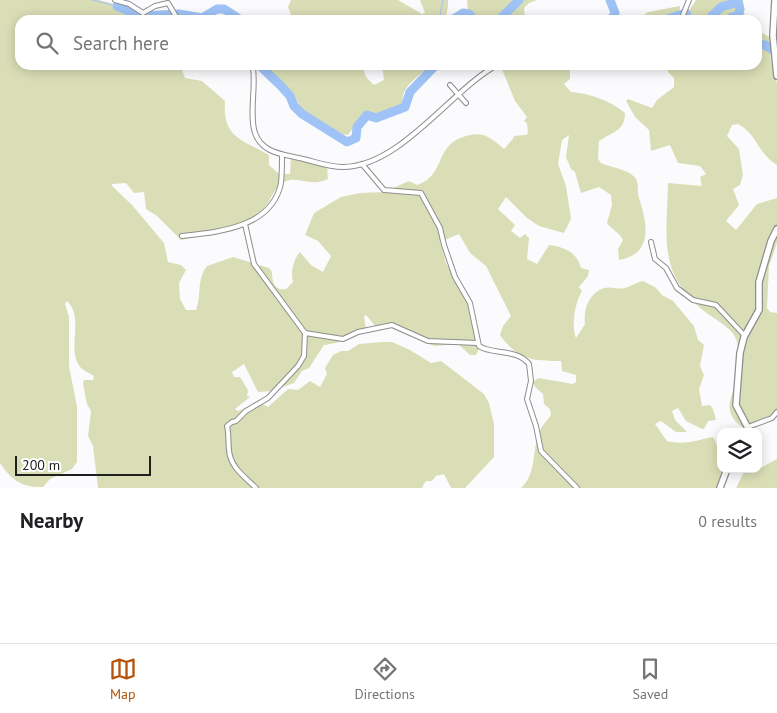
<!DOCTYPE html>
<html lang="en">
<head>
<meta charset="utf-8">
<style>
	body { margin:0; font-family:"PT Sans",sans-serif; background:#f2f2f2; color:#202124 }
	.controls { position:absolute; right:15px; bottom:15px; display:grid; overflow:hidden; border-radius:10px; box-shadow:0 2px 12px #0003 }
	.controls button { width:45px; height:45px; display:grid; place-items:center; padding:0; border:0; border-bottom:1px solid #e0e0e0; background:#fff; color:#202124; font:25px sans-serif }
	.scale { position:absolute; left:15px; bottom:12px; width:136px; box-sizing:border-box; padding-left:5px; border:2px solid #202021; border-top:0; font-size:14px; line-height:18px; white-space:nowrap; color:#202021; -webkit-text-stroke:4px #fff; paint-order:stroke }
	.list { margin:0; padding:0; list-style:none }
	h2 { display:flex; justify-content:space-between; align-items:center; height:65px; margin:0; padding:0 20px; font-size:21px }
	h2 small { font-size:16px; font-weight:400; color:#757577 }
	.icon { flex:none; width:28px; height:28px; fill:none; stroke:currentColor; stroke-width:2; stroke-linecap:round; stroke-linejoin:round }
	.map { position:relative; flex:none; width:777px; height:488px; overflow:hidden }
	.search { position:absolute; background:#fff; box-shadow:0 2px 12px #0003; left:15px; right:15px; top:15px; height:55px; display:flex; align-items:center; gap:12px; box-sizing:border-box; padding:0 18px; border-radius:15px; color:#757577; font-size:19px }
	.sheet { height:155px; background:#fff }
	nav { display:flex; justify-content:space-around; align-items:center; box-sizing:border-box; height:70px; border-top:1px solid #e0e0e0; background:#fff; font-size:14px; color:#757577 }
	nav a { display:grid; justify-items:center; gap:2px }
	nav .on { color:#b45309 }
	.map>svg:first-child { display:block }
	.green { fill:#dadeb6 }
	.lines { fill:none; stroke-linecap:round; stroke-linejoin:round }
	.stream { stroke:#9fc3f7; stroke-width:1 }
	.river { stroke:#9fc3f7; stroke-width:9 }
	.street-casing { stroke:#8d8d8f; stroke-width:6 }
	.secondary-casing { stroke:#8d8d8f; stroke-width:8 }
	.street { stroke:#fff; stroke-width:4 }
	.secondary { stroke:#fff; stroke-width:5.5 }
</style>
</head>
<body>
<div class="map">
<svg width="777" height="488" viewBox="0 0 777 488">
	<rect width="100%" height="100%" fill="#fbfbfd"/>
	<g class="green">
		<path d="M0,0H99L117,5L138,17L174,16L178,20H20V65H182V70L185,78L202,81L225,101C222,138 242,139 269,155V165L279,174H290L291,157L327,167L328,179C309,188 298,175 284,182C273,187 270,205 260,212C238,231 208,234 181,240L157,216L146,209L144,192L134,193L126,183L112,184V186L132,205L164,243L168,262L181,265L186,270L179,283L180,299L186,310H196C202,295 196,280 207,266L233,257L269,268L272,272C272,283 275,291 286,289L293,282C290,273 294,258 300,252L311,265L323,272L331,256L318,241L305,235L314,213L341,197L360,193L384,192L409,181L417,185C446,176 434,144 466,136C484,131 491,138 504,149L513,139L514,136L526,135L528,133L527,123L524,121L527,117L515,101L501,67L567,66L570,69V79L564,84L571,92C589,93 611,101 625,113C625,131 612,132 599,141L598,159L601,163C610,167 631,170 636,179C639,184 637,193 639,198C647,223 654,254 619,260L618,249L623,240C619,232 612,230 607,223L612,205L611,195L599,187L581,193L575,172L571,169L566,157L569,135L562,140L558,164L566,186L571,219L564,233L539,226L527,218L506,197L498,209L515,225L511,231L520,238L525,234L529,238L527,259L537,264L549,245C564,247 577,252 581,268L589,270L588,276L579,287L582,291C575,302 571,326 576,338L585,324C583,309 589,293 604,288C611,286 618,290 624,288C631,287 636,282 643,281L655,287L662,295L673,301L694,326L698,340L704,345L700,366L704,375L699,389L702,406L710,405L713,409L716,420L708,421L704,429H702L686,421L678,408L672,411L675,420L687,432H676L661,421L655,424L667,441C684,445 695,441 712,437L714,438L721,458V469H723L716,488H521C538,473 531,447 541,428C544,424 548,419 551,415L550,409L544,404L543,394L535,387L533,382L538,378L573,384L576,382V375L562,371L561,361C533,361 518,360 500,335L503,326L511,316L486,266L470,253L459,234L440,242L446,263L467,301L479,349L476,355H470L458,344L434,346L391,328L376,327L366,315L364,317L366,328C358,337 336,344 324,345L309,368L302,371L294,383L272,391L258,392L244,364L232,372L234,377H240L248,390L247,396L250,397L235,409L238,411L258,402L268,407L288,389L298,390L310,381L320,387L327,374L325,368L333,355L341,351H348L359,344L383,342H392L410,350L431,363L441,361L484,394L489,403L494,424V457L465,488H451L444,474L436,476L432,481H426L422,487L424,488H98L93,446L88,436L91,411L87,404L83,384L84,380H93L94,376C89,373 80,369 78,364C68,346 84,317 67,301L65,304L69,317V366L77,407V462L72,469L50,479L43,487C22,488 11,480 0,463Z"/>
		<path d="M291,0H398L422,14L425,13L420,0H448C449,6 446,14 446,20H293L288,7Z"/>
		<polygon points="467,0 537,0 529,3 524,8 525,18 517,20 509,17 502,20 469,20"/>
		<polygon points="696,0 743,0 745,20 683,20"/>
		<polygon points="680,6 679,17 671,20 628,20 638,19 648,12"/>
		<path d="M757,32H761L769,37L771,61L777,83V165C757,153 758,135 738,124L732,125L727,136L739,149L743,175L740,185L733,189L739,205L726,221L736,230L757,204L777,198V243L769,266L767,308L770,312L777,313V415L769,416L745,428C741,427 739,425 736,422C724,408 732,398 735,383C737,372 740,353 737,342C734,328 715,320 704,311C657,273 667,238 668,183L702,186L700,177L706,174L700,166L678,163L670,145L651,151L649,130L635,117L626,101L628,99L652,108L657,100L674,87V78L668,72V65H757Z"/>
		<path d="M263,65H362L366,77L374,85L384,80L382,65H434C421,73 399,88 403,103L380,114L362,116L348,135L341,134L302,110L295,97Z"/>
		<polygon points="777,459 777,488 736,488 744,472 751,473"/>
	</g>
	<g class="lines">
		<g class="stream">
			<polyline points="92,0 117,6"/>
			<polyline points="439,20 443,0"/>
			<polyline points="445,20 452,19"/>
		</g>
		<g class="river">
			<polyline points="610,0 615,13 611,20"/>
			<polyline points="117,6 141,16 179,14 202,18 217,9 224,9 241,20"/>
			<polyline points="452,20 463,13 469,14 474,20"/>
			<polyline points="499,20 519,0"/>
			<polyline points="664,20 686,13 689,20"/>
			<polyline points="708,20 721,7 738,2 740,9 738,16 732,17 732,20"/>
			<polyline points="757,44 765,45 777,52"/>
			<polyline points="259,65 280,85 290,96 294,106 302,114 347,142 356,138 357,127 367,115 376,118 405,107 410,92 436,65"/>
		</g>
		<defs>
			<g id="street">
				<polyline points="115,0 129,4 143,13 155,6 168,3 177,18 183,20"/>
				<polyline points="681,20 689,0"/>
				<path d="M249,65L253,68C256,88 249,115 255,133C262,153 282,154 299,158C314,161 327,167 343,167C400,167 450,91 497,65"/>
				<polyline points="450,85 466,103"/>
				<path d="M362,164L384,190L421,193L440,228L444,245L455,277L470,303L479,346C492,355 516,348 529,364L531,381L527,399L536,426L541,451L577,488"/>
				<polyline points="245,224 254,264 305,333 343,339 358,332 392,325 428,341 478,343"/>
				<path d="M182,236C218,232 272,228 281,183C282,174 282,164 282,155"/>
				<polyline points="651,242 655,259 666,268 677,288 693,300 716,305 745,336"/>
				<polyline points="748,427 772,418 777,412"/>
				<path d="M256,488C245,477 230,467 229,450C228,441 229,434 227,426L232,422L236,421L246,411L268,398L298,366L304,356L305,333"/>
			</g>
			<g id="secondary">
				<polyline points="775,0 773,36 777,76"/>
				<polyline points="750,432 736,405 740,353 744,337 759,310 759,282 771,241 777,229"/>
				<polyline points="720,488 727,469"/>
			</g>
		</defs>
		<use href="#street" class="street-casing"/>
		<use href="#secondary" class="secondary-casing"/>
		<use href="#street" class="street"/>
		<use href="#secondary" class="secondary"/>
	</g>
</svg>
<div class="controls">
<button><svg class="icon" aria-label="layers" viewBox="0 0 24 24"><path d="M12 4l9 5-9 5-9-5zM3 14l9 5 9-5"/></svg></button>
</div>
<div class="scale">200 m</div>
<div class="search"><svg class="icon" aria-label="search" viewBox="0 0 24 24"><circle cx="10" cy="10" r="6"/><path d="M15 15l6 6"/></svg>Search here</div>
</div>
<section class="sheet">
<h2>Nearby<small>0 results</small></h2>
<ul class="list">
</ul>
</section>
<nav>
<a class="on"><svg class="icon" aria-label="map" viewBox="0 0 24 24"><path d="M3 6l6-2 6 2 6-2v14l-6 2-6-2-6 2zM9 4v14M15 6v14"/></svg>Map</a>
<a><svg class="icon" aria-label="directions" viewBox="0 0 24 24"><path d="M12 3l9 9-9 9-9-9zM9 14v-3h6M13 9l2 2-2 2"/></svg>Directions</a>
<a><svg class="icon" aria-label="saved" viewBox="0 0 24 24"><path d="M7 4h10v16l-5-4-5 4z"/></svg>Saved</a>
</nav>
</body>
</html>
